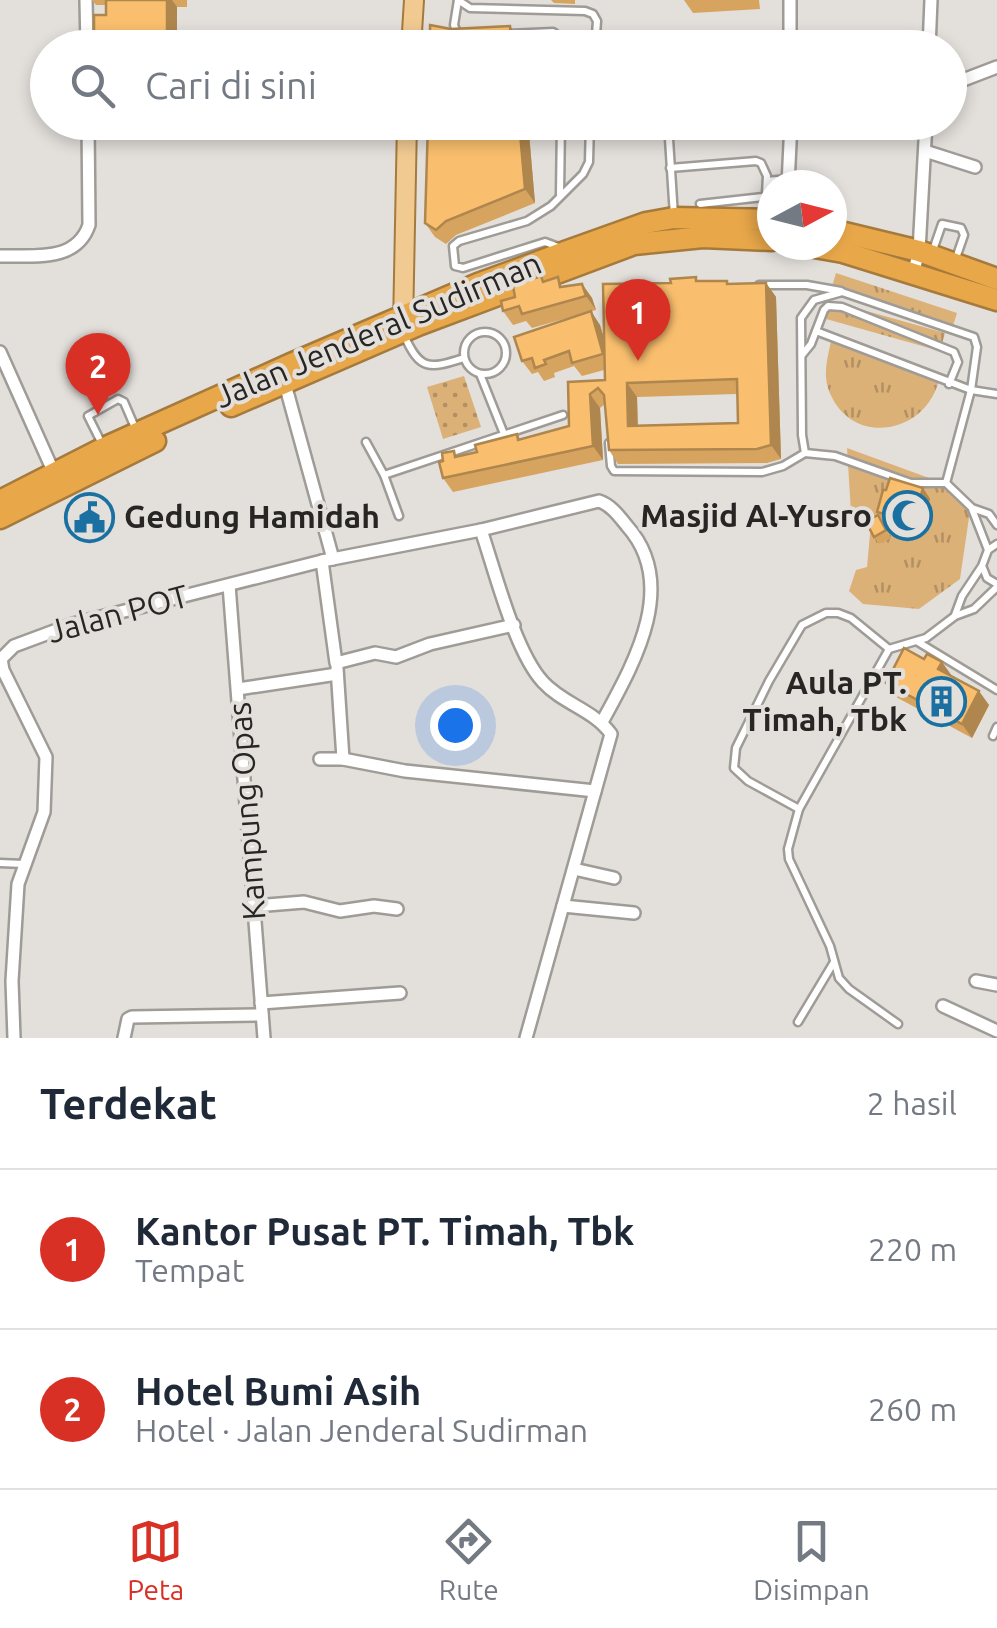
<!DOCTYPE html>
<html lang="id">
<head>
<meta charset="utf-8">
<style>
	body { margin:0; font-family:Ubuntu,sans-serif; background:#f2f2f3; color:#1f2937 }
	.compass { position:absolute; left:757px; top:170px; width:90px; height:90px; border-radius:50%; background:#fff; box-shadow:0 5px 15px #0003; rotate:83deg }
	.you { position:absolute; left:455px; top:725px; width:35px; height:35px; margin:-25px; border:8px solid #fff; border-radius:50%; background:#1a73e8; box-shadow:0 0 0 15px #1a73e833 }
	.badge { display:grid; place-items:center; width:65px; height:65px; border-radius:50%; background:#d93025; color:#fff; font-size:32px; font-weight:700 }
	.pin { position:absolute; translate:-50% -82px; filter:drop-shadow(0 2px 5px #0008) }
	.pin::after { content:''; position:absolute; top:52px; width:35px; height:30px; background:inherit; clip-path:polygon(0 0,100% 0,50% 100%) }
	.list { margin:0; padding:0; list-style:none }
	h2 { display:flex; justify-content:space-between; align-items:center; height:130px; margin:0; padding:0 40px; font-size:42px }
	h2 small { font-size:32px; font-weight:400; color:#747a83 }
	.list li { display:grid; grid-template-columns:65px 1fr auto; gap:30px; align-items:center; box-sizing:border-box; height:160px; padding:0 40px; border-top:2px solid #e0e1e3 }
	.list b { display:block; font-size:38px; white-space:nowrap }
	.list p { margin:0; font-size:32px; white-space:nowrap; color:#747a83 }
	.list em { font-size:32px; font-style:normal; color:#747a83 }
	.icon { flex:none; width:55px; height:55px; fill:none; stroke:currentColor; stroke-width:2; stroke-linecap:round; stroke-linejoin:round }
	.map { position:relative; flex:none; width:997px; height:1038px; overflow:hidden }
	.search { position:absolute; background:#fff; box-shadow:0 5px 15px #0003; left:30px; right:30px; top:30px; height:110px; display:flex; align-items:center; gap:25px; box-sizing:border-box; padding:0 35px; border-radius:55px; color:#747a83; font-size:38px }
	.sheet { height:450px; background:#fff }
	nav { display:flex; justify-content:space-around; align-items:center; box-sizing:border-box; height:140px; border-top:2px solid #e0e1e3; background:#fff; font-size:28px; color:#747a83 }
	nav a { display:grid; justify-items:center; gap:5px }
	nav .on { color:#d93025 }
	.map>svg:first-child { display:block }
	.grass { fill:url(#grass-dots) }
	.park { fill:url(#park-tufts) }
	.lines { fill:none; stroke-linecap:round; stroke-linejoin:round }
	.lane-casing { stroke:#9f9b96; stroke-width:11 }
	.street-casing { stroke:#9f9b96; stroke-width:16 }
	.primary-casing { stroke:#a57a3c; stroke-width:22 }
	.highway-casing { stroke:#a57a3c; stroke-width:25 }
	.lane { stroke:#fff; stroke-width:6 }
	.street { stroke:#fff; stroke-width:11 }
	.primary { stroke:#f1ca92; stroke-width:18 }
	.highway { stroke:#e8a749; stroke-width:20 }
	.wall { fill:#d7a45f; fill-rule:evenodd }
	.shaded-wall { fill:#af864d }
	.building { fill:#fabf6e; stroke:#af864d; stroke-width:2.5; fill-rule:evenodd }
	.labels { text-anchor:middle; stroke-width:8; stroke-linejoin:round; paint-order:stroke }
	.street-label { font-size:32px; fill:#282624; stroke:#e3dfdb }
	.poi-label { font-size:32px; font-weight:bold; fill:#282624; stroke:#e3dfdb; text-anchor:end }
</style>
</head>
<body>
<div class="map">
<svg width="997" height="1038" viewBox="0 0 997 1038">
	<defs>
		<pattern id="grass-dots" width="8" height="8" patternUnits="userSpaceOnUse" patternTransform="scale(2.5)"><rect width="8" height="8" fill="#dcb178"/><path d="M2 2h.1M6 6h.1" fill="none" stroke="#b29062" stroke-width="1.8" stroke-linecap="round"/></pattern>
		<pattern id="park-tufts" width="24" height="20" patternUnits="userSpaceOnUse" patternTransform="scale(2.5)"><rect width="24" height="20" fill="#dcb178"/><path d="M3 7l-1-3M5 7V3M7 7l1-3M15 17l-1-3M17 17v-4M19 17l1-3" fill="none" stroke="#b29062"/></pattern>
	</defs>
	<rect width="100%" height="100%" fill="#e3dfdb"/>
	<polygon class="grass" points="464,376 481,427 443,439 427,387"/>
	<g class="park">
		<polygon points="836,273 957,313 951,332 830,293"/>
		<polygon points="824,299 945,333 940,351 819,317"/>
		<path d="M831,341L940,375C930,435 849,450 828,388C823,372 828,356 831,341Z"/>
		<polygon points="847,448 940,482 971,504 960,579 919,609 863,604 849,591 856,570 867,567 872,512 851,512"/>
	</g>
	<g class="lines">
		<defs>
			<g id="lane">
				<polyline points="458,0 470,8 585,11 593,14 597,21 595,48"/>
				<polyline points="457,33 454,25 458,0"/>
				<polyline points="508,34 553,32 560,37 562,48"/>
				<polyline points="669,139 674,216"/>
				<polyline points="670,168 756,161 761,163 767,176 766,194 763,197 700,204"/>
				<polyline points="767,181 788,179"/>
				<polyline points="560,194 561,122"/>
				<polyline points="561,248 545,242 463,268 455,266 453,246 459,241 527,221 551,206 583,174 589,162 590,122"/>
				<polyline points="933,250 942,224 961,228 964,235 955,261"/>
				<polyline points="759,285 807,285 841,291"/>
				<polyline points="816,331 971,390 977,347 974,337 842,292 814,300 801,318 802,435 805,453 835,456 911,483 946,483 972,508 989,514 997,525"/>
				<circle cx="485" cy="353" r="21"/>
				<path d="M404,335C420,371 429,369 464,358"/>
				<polyline points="802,355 811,344 824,310 828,306 842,307 954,352 958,362 949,384"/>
				<polyline points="480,374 504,434"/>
				<polyline points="101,442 88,416 118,399 124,402 136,430"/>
				<polyline points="366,442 384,475 399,516"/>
				<polyline points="609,443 611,466 614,471 762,472 783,466 805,453"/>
				<polyline points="384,475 563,415"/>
				<polyline points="946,483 971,390 997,394"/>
				<polyline points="972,509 988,550"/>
				<polyline points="983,568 987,578 997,584"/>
				<polyline points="955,615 962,596 982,566 988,550 997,544"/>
				<polyline points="918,642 997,690"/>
				<polyline points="993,736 997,727"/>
				<polyline points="799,809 748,781 734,768 736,748 769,681 802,625 826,613 838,613 851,618 889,649"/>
				<polyline points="0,863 24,864"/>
				<polyline points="798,1022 834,962"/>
				<polyline points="898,1024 849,989 839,978 830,946 789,859 788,849 799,809 889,649 926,638 955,616 974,609 997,587"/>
			</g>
			<g id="street">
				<polyline points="86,0 87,48"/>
				<polyline points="790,0 790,48"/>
				<polyline points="929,48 931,0"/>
				<polyline points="950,85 997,67"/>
				<polyline points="313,122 407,126"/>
				<polyline points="925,151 975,167"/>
				<polyline points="788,185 791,122"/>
				<path d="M0,256C33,255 76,263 89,225L88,122"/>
				<polyline points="913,274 919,251 926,122"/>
				<polyline points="0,352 54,473"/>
				<polyline points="285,384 333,559"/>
				<path d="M481,530C495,571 515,652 543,682C563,704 594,710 611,734L526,1038"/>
				<polyline points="322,561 336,663 375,653 396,657 430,644 514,625"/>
				<polyline points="229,585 264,1038"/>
				<polyline points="337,668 343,759"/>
				<polyline points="238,689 337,674"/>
				<polyline points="320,759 343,759 405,771 595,791"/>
				<polyline points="574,869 614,878"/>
				<polyline points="255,906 304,902 340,911 374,906 397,909"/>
				<polyline points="563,906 634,913"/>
				<polyline points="976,981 997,985"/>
				<polyline points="261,1003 400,993"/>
				<polyline points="943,1006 997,1031"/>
				<path d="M14,1038L12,981L18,884L44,812L46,757L3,670L1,659L14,646L73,624L322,561L481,530L599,501C611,505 619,516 627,526C680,585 633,665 602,722"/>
				<polyline points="124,1038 128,1019 132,1017 262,1015"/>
			</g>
			<g id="primary">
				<polyline points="411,48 414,0"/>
				<polyline points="403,327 407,122"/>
			</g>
			<g id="highway">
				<polyline points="832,230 919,251 997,279"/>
				<polyline points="803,245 843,252 997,300"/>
				<polyline points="231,406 418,325 634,244 703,237 772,240"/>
				<polyline points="0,501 104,448 291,364 478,284 565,252 646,223 674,218 772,220"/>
				<polyline points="0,518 155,441"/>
			</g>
		</defs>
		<use href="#lane" class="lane-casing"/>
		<use href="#street" class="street-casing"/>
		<use href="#primary" class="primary-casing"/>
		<use href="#highway" class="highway-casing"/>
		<use href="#lane" class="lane"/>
		<use href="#street" class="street"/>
		<use href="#primary" class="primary"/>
		<use href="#highway" class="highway"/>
	</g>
	<g class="wall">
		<polygon points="92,0 187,0 187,7 177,7 177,47 94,48 106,15 106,5 96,5"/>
		<polygon points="551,0 575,0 575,4 554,3"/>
		<polygon points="684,0 759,0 760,9 693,13"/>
		<polygon points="528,122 535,203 456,235 446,244 435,237 425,223"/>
		<polygon points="545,281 564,287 582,284 592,298 596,310 532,328 526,321 513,325 503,311 515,297"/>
		<path d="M699,281L729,284L766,283L776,297L781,459L767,463L618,464L609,450L605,404L600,408L603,460L453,492L443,478L458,456L477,452L517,434L521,440L569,426L568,382L605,380L604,370L582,376L574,366L554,373L555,377L544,381L538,372L532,374L522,361L600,325L604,338L671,283ZM737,394L738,423L638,425L637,397Z"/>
		<polygon points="923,488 930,499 920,533 884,522 877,512 886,490"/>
		<polygon points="878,515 891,538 879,544 874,537"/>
		<polygon points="952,676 989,705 972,738 896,697 886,683"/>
	</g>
	<g class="shaded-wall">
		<polygon points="167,0 172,0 177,7 177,47 167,33"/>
		<polygon points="510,26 520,40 521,48 512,48"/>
		<polygon points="131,33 141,48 136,48 131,40"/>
		<polygon points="519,122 528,122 535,203 525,189"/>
		<polygon points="766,283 776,297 781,459 771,445"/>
		<polygon points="582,284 592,298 596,310 586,296"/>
		<polygon points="591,311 600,325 612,367 603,354"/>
		<polygon points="627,383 637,397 638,440 628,426"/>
		<polygon points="590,394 600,408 603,460 593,446"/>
		<polygon points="923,488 930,499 920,533 913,522"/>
		<polygon points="942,662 952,676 938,669"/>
		<polygon points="979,691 989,705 972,738 962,724"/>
	</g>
	<g class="building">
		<polygon points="106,0 167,0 167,33 131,33 131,40 117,40 117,48 94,48 94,15 106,15"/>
		<polygon points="430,25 451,29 510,26 512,48 430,48"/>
		<polygon points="428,122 519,122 525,189 446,221 436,230 425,223"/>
		<polygon points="541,276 543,282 558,277 560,287 582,284 586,296 522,314 519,306 503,311 501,301 515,297 513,286"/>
		<path d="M696,277V281H727V284L766,283L771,445L757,449L609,450L604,395L598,388L590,394L593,446L443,478L439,462L443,461L442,453L454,451L455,457L477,452L475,445L517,434L518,440L569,426L568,382L605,380L603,284L671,283L670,279ZM737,379L738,423L628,426L627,383Z"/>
		<polygon points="591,311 603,354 572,363 569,351 544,360 546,364 535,368 532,358 522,361 514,337"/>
		<polygon points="890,478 923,488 913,522 877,512 883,490 886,490"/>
		<polygon points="878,515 886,530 874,537 866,522"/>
		<polygon points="904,648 924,659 927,654 942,662 938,669 979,691 962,724 886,683"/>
	</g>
	<defs>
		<symbol id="mosque-ring" viewBox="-11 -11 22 22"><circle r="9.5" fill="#e3dfdb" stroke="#1a71a1" stroke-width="1.5"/><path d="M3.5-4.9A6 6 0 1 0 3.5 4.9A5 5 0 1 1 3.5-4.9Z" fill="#1a71a1"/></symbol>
		<symbol id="civic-ring" viewBox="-11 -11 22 22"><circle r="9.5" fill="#e3dfdb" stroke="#1a71a1" stroke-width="1.5"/><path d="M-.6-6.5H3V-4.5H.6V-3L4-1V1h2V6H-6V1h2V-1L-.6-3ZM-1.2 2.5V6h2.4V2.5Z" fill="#1a71a1"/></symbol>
		<symbol id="building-ring" viewBox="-11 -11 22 22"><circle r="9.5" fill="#e3dfdb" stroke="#1a71a1" stroke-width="1.5"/><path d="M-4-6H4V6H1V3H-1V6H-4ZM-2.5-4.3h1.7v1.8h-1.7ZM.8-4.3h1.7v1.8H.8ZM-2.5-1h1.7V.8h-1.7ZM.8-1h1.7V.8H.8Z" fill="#1a71a1"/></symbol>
	</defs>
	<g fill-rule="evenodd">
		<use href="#mosque-ring" x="880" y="488" width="55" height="55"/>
		<use href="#civic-ring" x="62" y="490" width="55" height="55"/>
		<use href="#building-ring" x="914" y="674" width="55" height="55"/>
	</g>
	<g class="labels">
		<g class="street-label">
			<text transform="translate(378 330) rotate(-23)" y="11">Jalan Jenderal Sudirman</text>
			<text transform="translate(118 614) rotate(-15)" y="11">Jalan POT</text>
			<text transform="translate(247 811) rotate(-94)" y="11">Kampung Opas</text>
		</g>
		<g class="poi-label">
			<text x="872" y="527">Masjid Al-Yusro</text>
			<text x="124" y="528" text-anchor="start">Gedung Hamidah</text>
			<text x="907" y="694">Aula PT.<tspan x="907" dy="37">Timah, Tbk</tspan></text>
		</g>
	</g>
</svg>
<svg class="compass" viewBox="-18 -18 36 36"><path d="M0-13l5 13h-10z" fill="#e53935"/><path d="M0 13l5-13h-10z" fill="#747a83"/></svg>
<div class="you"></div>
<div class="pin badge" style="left:638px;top:361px">1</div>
<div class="pin badge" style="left:98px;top:415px">2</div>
<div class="search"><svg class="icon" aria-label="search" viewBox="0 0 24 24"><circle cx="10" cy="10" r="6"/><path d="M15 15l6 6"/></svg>Cari di sini</div>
</div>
<section class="sheet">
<h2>Terdekat<small>2 hasil</small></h2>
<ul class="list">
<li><span class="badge">1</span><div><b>Kantor Pusat PT. Timah, Tbk</b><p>Tempat</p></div><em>220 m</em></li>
<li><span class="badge">2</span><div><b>Hotel Bumi Asih</b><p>Hotel · Jalan Jenderal Sudirman</p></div><em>260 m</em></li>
</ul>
</section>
<nav>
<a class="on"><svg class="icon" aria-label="map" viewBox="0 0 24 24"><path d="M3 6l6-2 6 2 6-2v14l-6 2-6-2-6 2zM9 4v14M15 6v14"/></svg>Peta</a>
<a><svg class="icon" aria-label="directions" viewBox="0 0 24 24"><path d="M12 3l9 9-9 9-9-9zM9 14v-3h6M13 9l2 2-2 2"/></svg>Rute</a>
<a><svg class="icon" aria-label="saved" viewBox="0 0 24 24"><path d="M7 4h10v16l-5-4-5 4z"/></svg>Disimpan</a>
</nav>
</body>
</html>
